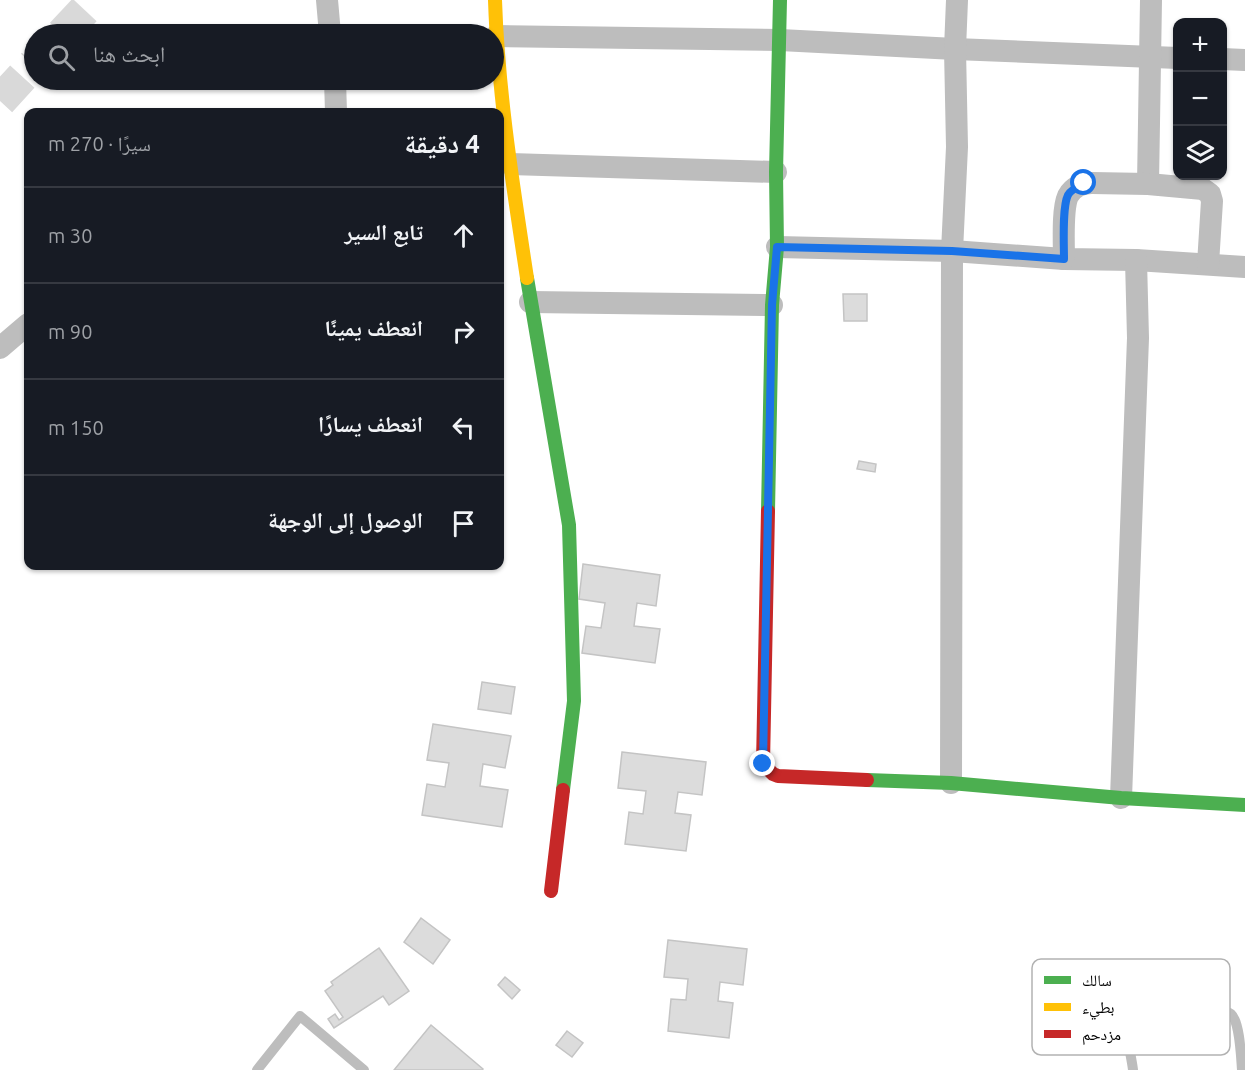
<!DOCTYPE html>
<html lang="ar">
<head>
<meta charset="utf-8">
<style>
	body { margin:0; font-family:Ubuntu,"Noto Naskh Arabic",sans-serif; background:#20242c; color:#f1f3f6; direction:rtl }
	.controls { position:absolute; right:18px; top:18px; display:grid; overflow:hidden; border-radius:12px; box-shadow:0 2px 4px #0004 }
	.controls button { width:54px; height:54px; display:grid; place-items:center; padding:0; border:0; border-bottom:2px solid #363941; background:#171b24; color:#f1f3f6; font:30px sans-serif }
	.stop { position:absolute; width:18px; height:18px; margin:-14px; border:4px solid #1a73e8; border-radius:50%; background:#fff }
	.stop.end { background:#1a73e8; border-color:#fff; box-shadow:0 2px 6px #0008 }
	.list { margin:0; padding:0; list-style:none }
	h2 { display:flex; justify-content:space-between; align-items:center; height:78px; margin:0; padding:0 24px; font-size:26px }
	h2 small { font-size:20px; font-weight:400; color:#9ea1a6 }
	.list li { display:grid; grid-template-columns:39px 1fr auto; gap:18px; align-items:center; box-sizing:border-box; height:96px; padding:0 24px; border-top:2px solid #363941 }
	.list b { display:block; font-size:22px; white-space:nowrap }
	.list em { font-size:20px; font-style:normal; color:#9ea1a6 }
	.icon { flex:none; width:33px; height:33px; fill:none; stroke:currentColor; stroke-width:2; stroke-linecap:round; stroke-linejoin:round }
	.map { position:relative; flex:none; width:1245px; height:1070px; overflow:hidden; direction:ltr }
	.search { position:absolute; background:#171b24; box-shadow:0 2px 4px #0004; left:24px; top:24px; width:480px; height:66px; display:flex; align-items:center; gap:15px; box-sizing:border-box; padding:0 21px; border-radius:33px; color:#9ea1a6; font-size:22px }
	.panel { position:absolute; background:#171b24; box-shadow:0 2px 4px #0004; left:24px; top:108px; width:480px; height:462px; border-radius:12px; direction:rtl }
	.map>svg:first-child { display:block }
	.building { fill:#dcdcdc; stroke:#c4c4c4; stroke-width:1.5 }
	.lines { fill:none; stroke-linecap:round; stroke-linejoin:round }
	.highway-tunnel { stroke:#d9d9d9; stroke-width:33; stroke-dasharray:33 16; stroke-linecap:butt }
	.lane { stroke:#bdbdbd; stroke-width:10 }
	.street { stroke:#bdbdbd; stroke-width:22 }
	.fast { stroke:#4caf50; stroke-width:14 }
	.slow { stroke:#ffc107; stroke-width:14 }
	.jam { stroke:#c62828; stroke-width:14 }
	.route { stroke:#1a73e8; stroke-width:8 }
	.key { fill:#fff; stroke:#b2b2b2; stroke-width:1.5 }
	.key-label { font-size:16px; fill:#000 }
</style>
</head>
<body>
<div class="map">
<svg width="1245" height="1070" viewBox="0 0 1245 1070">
	<rect width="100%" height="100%" fill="#fff"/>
	<g class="building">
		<polygon points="843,294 867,294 867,321 844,321"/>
		<polygon points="859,461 876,464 875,472 857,469"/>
		<polygon points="583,564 660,575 656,606 637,603 634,626 660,629 655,663 582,653 586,626 601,628 605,603 579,599"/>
		<polygon points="482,682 515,687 511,714 478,709"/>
		<polygon points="433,724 511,736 505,768 483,764 480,786 508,790 502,827 422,815 427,784 445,787 449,763 427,760"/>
		<polygon points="622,752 706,762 702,795 678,792 675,813 691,815 686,851 625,844 629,812 643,814 646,791 618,788"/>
		<polygon points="421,918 450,940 433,964 404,942"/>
		<polygon points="668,940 747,949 743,985 720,982 718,1001 733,1003 729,1038 668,1031 671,999 686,1000 688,979 664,977"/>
		<polygon points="379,948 409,991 389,1005 383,996 334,1028 328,1019 335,1014 339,1020 343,1017 325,991 333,985 331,982"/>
		<polygon points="505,977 520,990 512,999 498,985"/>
		<polygon points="431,1025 483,1069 482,1070 394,1070"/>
		<polygon points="567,1031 583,1043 572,1057 556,1045"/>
	</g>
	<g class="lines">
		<g class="highway-tunnel">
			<polyline points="62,34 94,0"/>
			<polyline points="0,101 34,64"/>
		</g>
		<g class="lane">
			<polyline points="257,1070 300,1016 364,1070"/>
			<path d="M1133,1070C1132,1059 1125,1035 1130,1025C1132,1021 1133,1021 1137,1019L1218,1009C1222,1010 1227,1011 1231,1014C1240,1022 1241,1057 1242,1070"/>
		</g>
		<g class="street">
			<polyline points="327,0 330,34"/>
			<polyline points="496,36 780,40 955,49 1178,58"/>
			<polyline points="1222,59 1245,60"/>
			<polyline points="335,80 336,112"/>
			<polyline points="510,164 776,172"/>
			<polyline points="1148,184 1151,0"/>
			<polyline points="777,247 952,251 1064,259 1136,260 1245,267"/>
			<path d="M1064,259C1064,244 1062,209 1068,196C1073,187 1082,183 1092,183L1148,184L1203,189L1210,194L1212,201L1208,264"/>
			<polyline points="530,302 772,305"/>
			<polyline points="0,348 28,324"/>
			<polyline points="951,783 952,251 957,147 955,49 957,0"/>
			<polyline points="1121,798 1138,338 1136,260"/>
		</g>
		<g class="fast">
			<polyline points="527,278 569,525 574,701 563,790"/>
			<polyline points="768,511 772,305 777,247 776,172 780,0"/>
			<polyline points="867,780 951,783 1121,798 1245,805"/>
		</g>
		<path class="slow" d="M495,0C498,93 513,186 527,278"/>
		<g class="jam">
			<polyline points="768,511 763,764 773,774 778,776 867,780"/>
			<polyline points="551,891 563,790"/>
		</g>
	</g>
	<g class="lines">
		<path class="route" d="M763,764L772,305L777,247L952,251L1064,259C1064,245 1062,207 1068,195C1071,190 1078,186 1084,183"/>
	</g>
	<rect x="1032" y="959" width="198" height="96" rx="9" class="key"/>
	<rect x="1044" y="976" width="27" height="8" fill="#4caf50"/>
	<rect x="1044" y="1003" width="27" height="8" fill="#ffc107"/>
	<rect x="1044" y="1030" width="27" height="8" fill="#c62828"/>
	<g class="key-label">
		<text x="1082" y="986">سالك</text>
		<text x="1082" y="1013">بطيء</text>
		<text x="1082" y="1040">مزدحم</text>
	</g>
</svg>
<div class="controls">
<button>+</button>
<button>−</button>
<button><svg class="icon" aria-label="layers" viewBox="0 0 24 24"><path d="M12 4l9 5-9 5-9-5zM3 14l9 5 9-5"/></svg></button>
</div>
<div class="stop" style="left:1084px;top:183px"></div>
<div class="stop end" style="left:763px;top:764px"></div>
<div class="search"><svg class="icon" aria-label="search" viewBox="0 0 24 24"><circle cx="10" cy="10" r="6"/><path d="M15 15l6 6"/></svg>ابحث هنا</div>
<section class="panel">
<h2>4 دقيقة<small>سيرًا · 270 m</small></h2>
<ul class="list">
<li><svg class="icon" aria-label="ahead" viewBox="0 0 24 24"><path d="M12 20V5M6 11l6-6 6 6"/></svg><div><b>تابع السير</b></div><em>30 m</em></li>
<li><svg class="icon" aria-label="right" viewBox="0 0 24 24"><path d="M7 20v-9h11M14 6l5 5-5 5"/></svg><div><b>انعطف يمينًا</b></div><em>90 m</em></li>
<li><svg class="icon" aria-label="left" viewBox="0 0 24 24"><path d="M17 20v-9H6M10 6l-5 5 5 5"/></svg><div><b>انعطف يسارًا</b></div><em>150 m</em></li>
<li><svg class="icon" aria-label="arrive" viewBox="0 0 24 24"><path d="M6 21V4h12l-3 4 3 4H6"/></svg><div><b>الوصول إلى الوجهة</b></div></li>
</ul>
</section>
</div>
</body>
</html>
